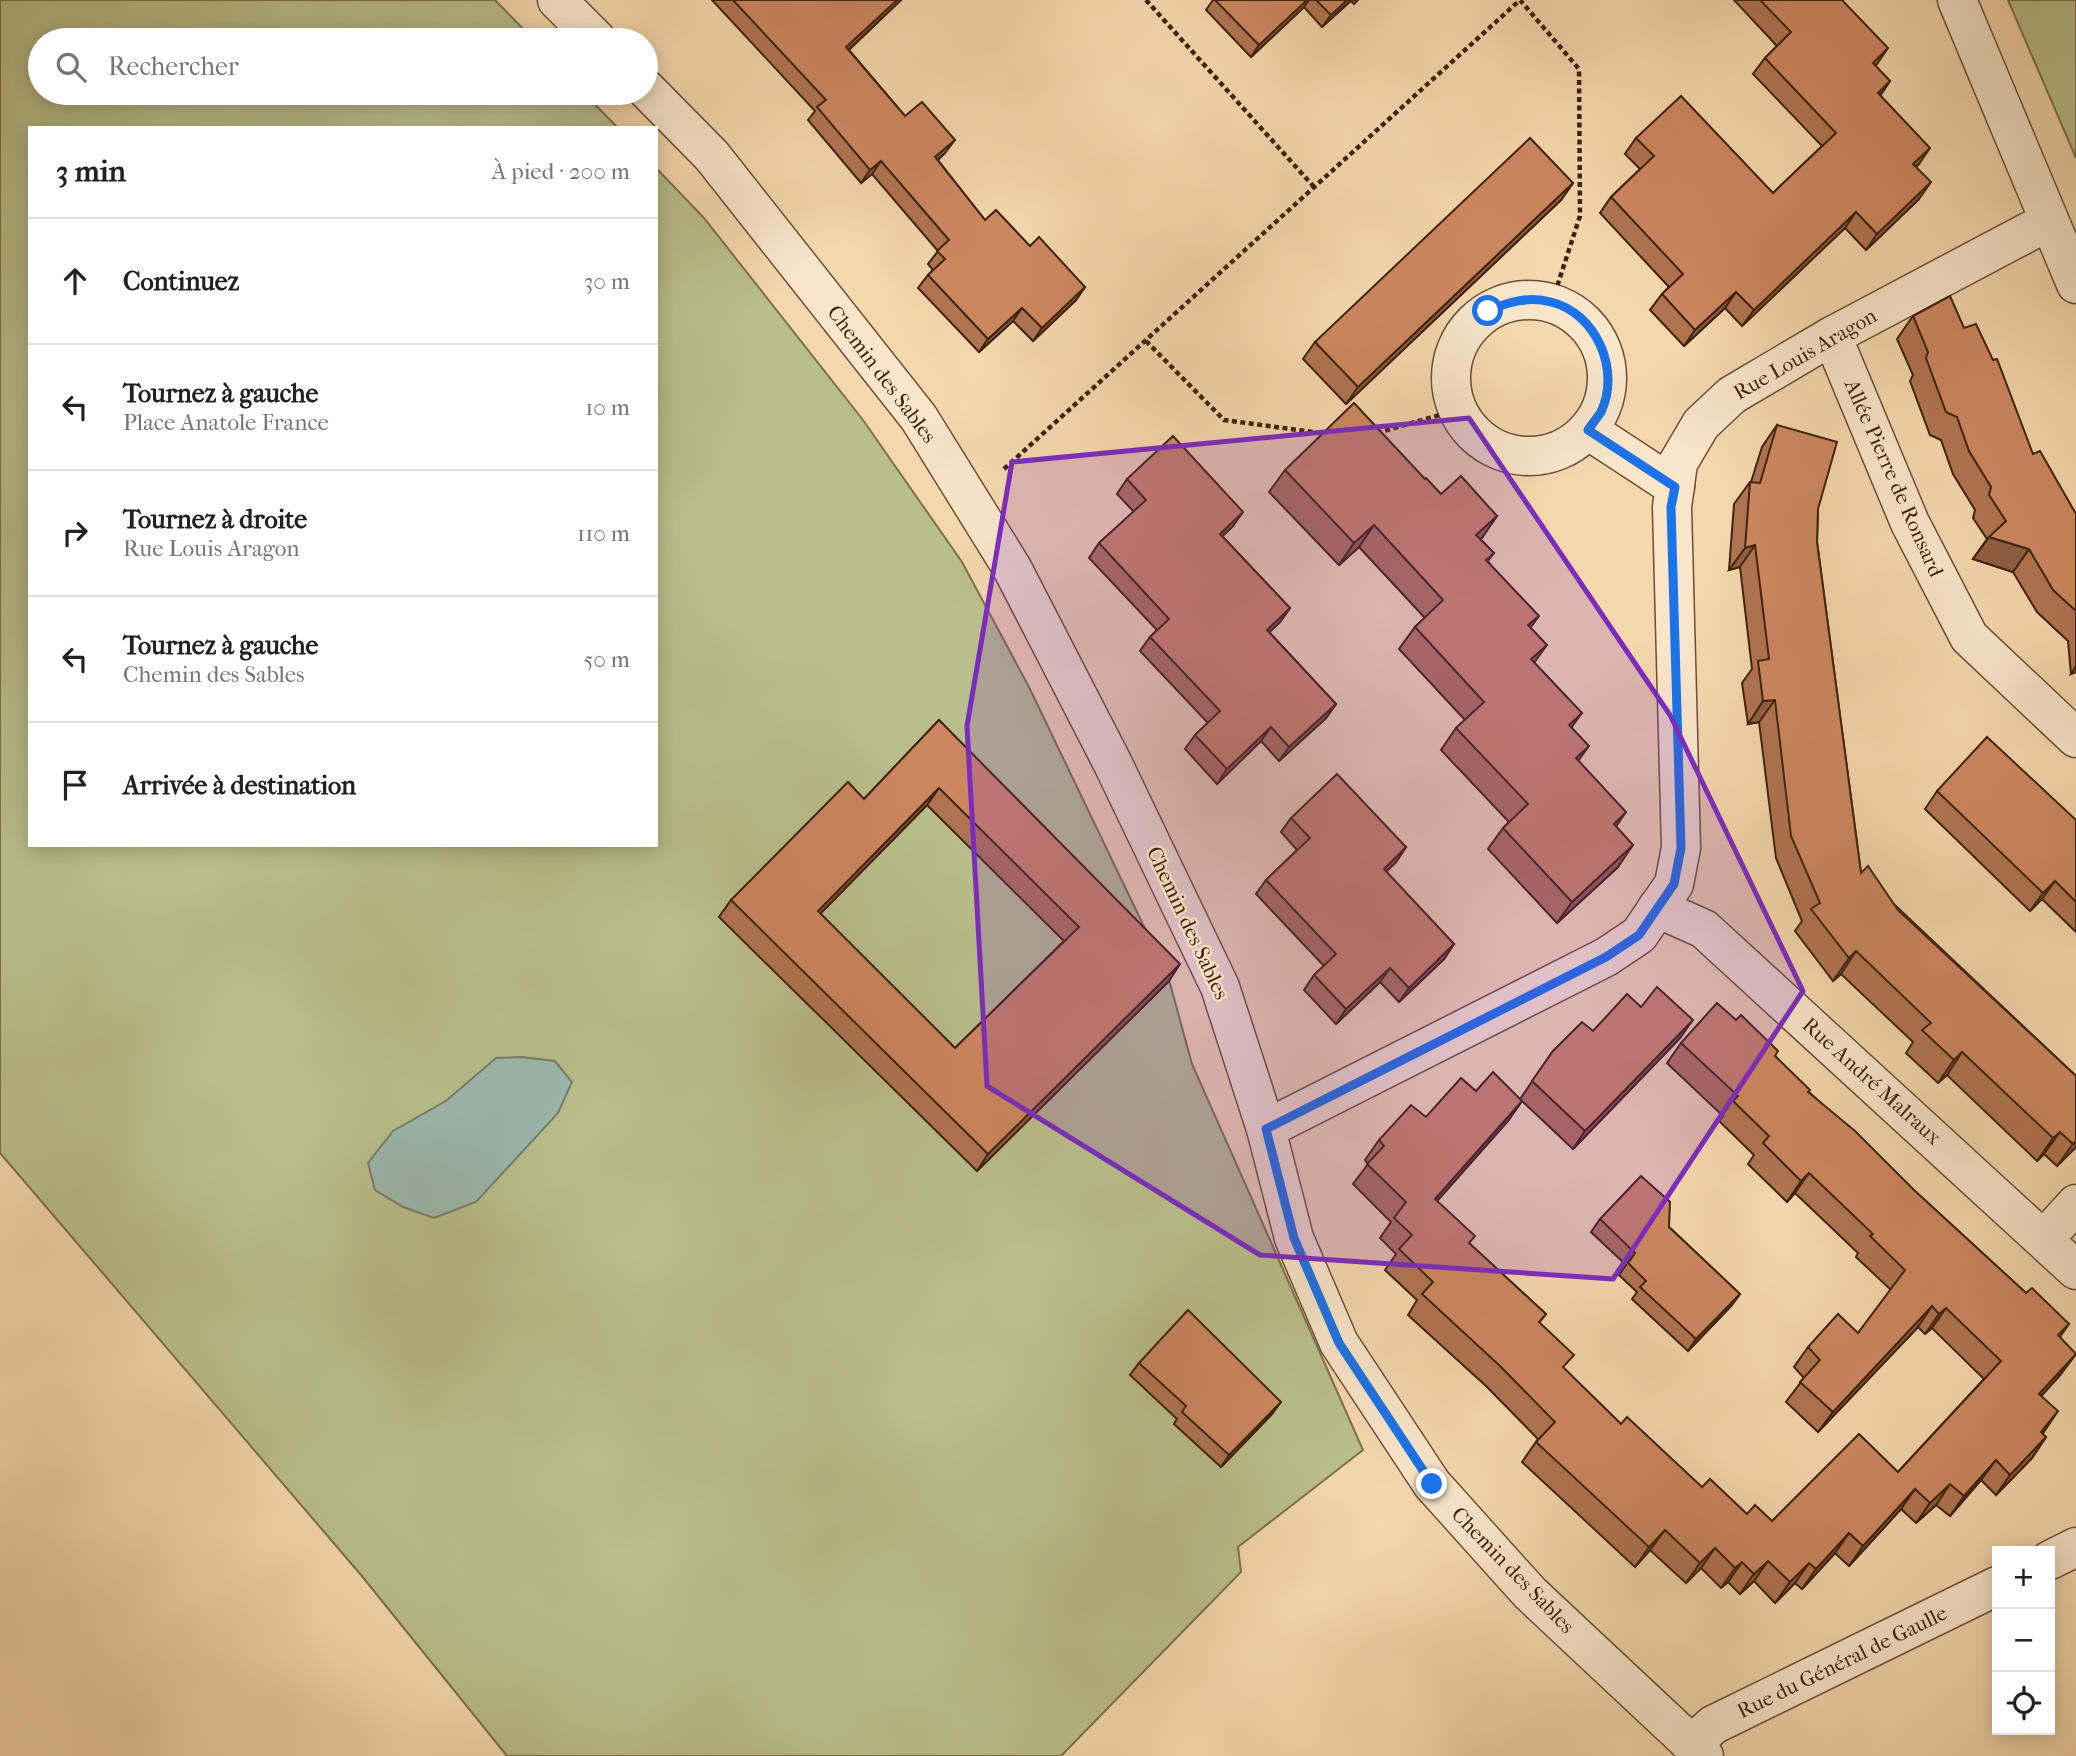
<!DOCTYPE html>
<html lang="fr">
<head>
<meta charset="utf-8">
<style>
	body { margin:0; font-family:"IM FELL French Canon",serif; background:#f2f2f2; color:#202124 }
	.controls { position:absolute; right:21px; bottom:21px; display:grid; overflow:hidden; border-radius:0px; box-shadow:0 4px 18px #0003 }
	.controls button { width:63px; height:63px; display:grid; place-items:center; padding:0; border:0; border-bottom:2px solid #e0e0e0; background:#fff; color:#202124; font:35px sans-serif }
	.stop { position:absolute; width:21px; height:21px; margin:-16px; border:5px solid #1a73e8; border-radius:50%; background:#fff }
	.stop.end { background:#1a73e8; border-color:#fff; box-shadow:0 2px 7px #0008 }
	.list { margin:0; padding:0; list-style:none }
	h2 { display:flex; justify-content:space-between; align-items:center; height:91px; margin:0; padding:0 28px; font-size:30px }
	h2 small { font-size:23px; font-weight:400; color:#757577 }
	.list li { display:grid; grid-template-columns:46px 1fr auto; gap:21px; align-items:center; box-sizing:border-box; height:126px; padding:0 28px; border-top:2px solid #e0e0e0 }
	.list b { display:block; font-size:26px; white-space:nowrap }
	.list p { margin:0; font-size:23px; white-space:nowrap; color:#757577 }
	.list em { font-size:23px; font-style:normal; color:#757577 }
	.icon { flex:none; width:38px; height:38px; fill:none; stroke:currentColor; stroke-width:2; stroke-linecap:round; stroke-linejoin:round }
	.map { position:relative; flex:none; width:2076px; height:1756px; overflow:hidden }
	.search { position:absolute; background:#fff; box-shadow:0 4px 18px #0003; left:28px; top:28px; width:630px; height:77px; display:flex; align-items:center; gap:18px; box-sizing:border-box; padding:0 24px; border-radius:38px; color:#757577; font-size:26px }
	.panel { position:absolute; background:#fff; box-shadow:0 4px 18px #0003; left:28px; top:126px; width:630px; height:721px; border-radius:0px }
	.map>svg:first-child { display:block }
	.green { fill:#b9bf8c; stroke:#7c704d; stroke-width:2 }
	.water { fill:#9cb9ae; stroke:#777d6e; stroke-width:2 }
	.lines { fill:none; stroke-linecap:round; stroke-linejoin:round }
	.minor-casing { stroke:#6c4f36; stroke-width:41 }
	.path { stroke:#3f220e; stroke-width:4.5; stroke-dasharray:5 3.5; stroke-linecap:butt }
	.minor { stroke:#f8e5ca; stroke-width:38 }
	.wall { fill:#b07452; stroke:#3f220e; stroke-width:2; fill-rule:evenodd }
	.shaded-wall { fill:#905e42; stroke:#3f220e; stroke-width:2 }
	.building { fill:#cd875f; stroke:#3f220e; stroke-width:2; fill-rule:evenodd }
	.route { stroke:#1a73e8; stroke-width:9 }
	.marked { fill:#7b2cbf; fill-opacity:0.2; stroke:#7b2cbf; stroke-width:5; stroke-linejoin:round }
	.labels { text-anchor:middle; stroke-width:5; stroke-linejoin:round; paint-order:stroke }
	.street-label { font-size:21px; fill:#3f220e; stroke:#f8e5ca }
</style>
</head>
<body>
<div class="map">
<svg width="2076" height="1756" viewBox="0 0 2076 1756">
	<rect width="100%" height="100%" fill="#f5d7ad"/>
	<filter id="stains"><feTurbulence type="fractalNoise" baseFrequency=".00286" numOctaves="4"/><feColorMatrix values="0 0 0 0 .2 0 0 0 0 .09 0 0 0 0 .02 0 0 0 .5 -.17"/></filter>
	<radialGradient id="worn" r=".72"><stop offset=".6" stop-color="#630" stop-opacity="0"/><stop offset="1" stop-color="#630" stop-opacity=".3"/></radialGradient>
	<g class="green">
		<polygon points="0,0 495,0 534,40 40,40 40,93 584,93 618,128 30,128 30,845 656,845 656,168 704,218 863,420 962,562 1029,687 1160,960 1155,967 1169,980 1192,1064 1363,1450 1238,1547 1241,1572 1061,1756 507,1756 361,1575 0,1153"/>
		<polygon points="2008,0 2076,0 2076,158"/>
	</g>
	<polygon class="water" points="522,1057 555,1061 572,1082 558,1113 476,1202 434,1218 403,1207 375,1190 368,1163 393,1131 446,1101 496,1058"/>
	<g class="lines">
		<defs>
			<g id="minor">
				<polyline points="557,0 597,40"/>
				<polyline points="1957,0 2076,284"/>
				<polyline points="646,89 712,156 919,418 1012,568 1113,764 1220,987 1266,1129 1294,1238 1339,1343 1432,1484 1530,1593 1704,1756"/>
				<circle cx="1529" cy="378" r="78"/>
				<polyline points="1832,336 1910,523 1969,637 2076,738"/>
				<polyline points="1588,430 1675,487"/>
				<polyline points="1657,908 1704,929 2076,1270"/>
				<polyline points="1266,1129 1606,957 1639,935 1674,884 1681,848 1672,507 1678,463 1701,424 1732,395 1832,336 2049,221"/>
				<polyline points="2044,1239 2076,1204"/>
				<polyline points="2050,1560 2076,1547"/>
				<polyline points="1691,1745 1713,1725 1997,1586"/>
			</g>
		</defs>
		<use href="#minor" class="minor-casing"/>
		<g class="path">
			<polyline points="1146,0 1314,187"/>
			<polyline points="1146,341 1224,420 1328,434"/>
			<polyline points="1377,433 1457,410"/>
			<polyline points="1004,469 1520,0 1579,69 1580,216 1552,302"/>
		</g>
		<use href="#minor" class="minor"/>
	</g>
	<g class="wall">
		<polygon points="712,0 901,0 849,50 905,116 945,153 938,160 985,220 1030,246 1085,287 1076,300 1033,341 1013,321 979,352 918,288 928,275 933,270 928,264 938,251 872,174 861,183 808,120 815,111"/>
		<polygon points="1213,0 1358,0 1354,4 1351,1 1322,27 1304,7 1251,57 1206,10"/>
		<polygon points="1734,0 1842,0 1875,66 1890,81 1880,96 1919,164 1916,167 1919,199 1866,250 1845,228 1742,326 1725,308 1684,346 1650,310 1662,294 1669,287 1600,213 1611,197 1640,169 1625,154 1636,138 1773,193 1822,146 1753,74 1765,58 1777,46"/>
		<polygon points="1573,183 1561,200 1346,404 1303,359 1315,342"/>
		<polygon points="1913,316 1964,328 2033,454 2076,514 2076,672 2071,674 2068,641 2037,612 2013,572 1973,559 1987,539 1973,518 1975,510 1953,474 1941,440 1930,435 1910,381 1913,375 1897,339"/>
		<polygon points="1777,425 1818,509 1817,542 1861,873 2076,1076 2076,1147 2057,1166 2044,1154 2037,1161 1947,1075 1938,1083 1906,1053 1913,1042 1841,974 1833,981 1795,931 1802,921 1776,858 1759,722 1748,724 1742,683 1752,669 1740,567 1729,570 1734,504 1750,482 1751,482 1762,447"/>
		<polygon points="1285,470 1425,479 1441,494 1497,516 1480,539 1494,553 1488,561 1530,628 1534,663 1572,727 1578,761 1616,827 1618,867 1557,923 1488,849 1503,828 1509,822 1441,750 1456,728 1465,720 1399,649 1415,627 1425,618 1359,547 1339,565 1269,492"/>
		<polygon points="1127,479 1233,526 1222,536 1290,608 1280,622 1269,632 1336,704 1326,718 1279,761 1261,741 1217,784 1185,749 1195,735 1208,723 1140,651 1150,637 1157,630 1089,558 1099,543 1134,512 1117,494"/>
		<path d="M939,720L1169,981L977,1171L719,917L731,900L864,799ZM927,805L1064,941L955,1048L820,914Z"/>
		<polygon points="1937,791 2076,820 2076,932 2042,899 2030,911 1925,809"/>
		<polygon points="1291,818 1406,847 1396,862 1386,872 1454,944 1444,959 1399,1002 1380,982 1336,1024 1304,990 1314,975 1324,966 1256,894 1266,880 1297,850 1281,832"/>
		<polygon points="1641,1007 1680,1038 1573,1149 1522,1101 1508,1121 1437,1201 1470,1244 1546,1314 1539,1323 1564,1369 1621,1424 1702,1487 1747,1514 1772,1521 1898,1472 1984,1379 1932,1328 1925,1334 1918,1327 1818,1432 1786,1402 1804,1378 1794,1367 1808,1347 1858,1333 1891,1290 1856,1257 1858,1253 1795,1193 1787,1202 1748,1164 1754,1155 1719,1121 1723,1116 1667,1063 1681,1043 1775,1056 1809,1092 1915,1191 2026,1293 2069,1324 2060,1337 2061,1374 2041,1396 2042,1434 2046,1437 2032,1458 1996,1495 1981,1480 1950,1516 1936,1505 1916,1523 1901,1509 1849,1566 1835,1553 1802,1589 1795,1583 1775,1603 1754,1581 1740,1594 1728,1582 1721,1588 1701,1568 1686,1583 1650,1550 1635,1567 1522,1462 1538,1439 1486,1386 1408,1315 1417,1300 1385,1270 1396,1254 1380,1238 1391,1222 1353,1184 1368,1164 1365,1160 1379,1140 1426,1117 1476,1091 1520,1099 1553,1051"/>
		<polygon points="1600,1219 1669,1227 1740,1294 1731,1306 1688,1351 1632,1299 1637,1292 1619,1275 1626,1265 1591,1232"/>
		<polygon points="1139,1363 1272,1414 1221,1467 1174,1424 1177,1419 1130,1375"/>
	</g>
	<g class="shaded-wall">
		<polygon points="897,0 901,0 837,60 846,47"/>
		<polygon points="1307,0 1309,0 1304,7 1251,57 1259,45"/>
		<polygon points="1347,0 1351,0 1322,27 1331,15"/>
		<polygon points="1888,48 1877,64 1862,79 1873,63"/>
		<polygon points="1890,81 1879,97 1878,93"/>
		<polygon points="955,140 945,153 926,169 935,157"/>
		<polygon points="1930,148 1919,164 1902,180 1913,164"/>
		<polygon points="881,161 872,174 861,183 870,170"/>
		<polygon points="1931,182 1919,199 1866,250 1877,234"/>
		<polygon points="1573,183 1561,200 1346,404 1358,387"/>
		<polygon points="1856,212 1845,228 1742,326 1754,310"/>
		<polygon points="1085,287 1076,300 1033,341 1042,328"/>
		<polygon points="1736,292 1725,308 1684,346 1695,330"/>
		<polygon points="1022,308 1013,321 979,352 988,339"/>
		<polygon points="1243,512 1233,526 1210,548 1220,534"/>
		<polygon points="1497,516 1482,538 1461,557 1476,535"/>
		<polygon points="1374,525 1359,547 1339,565 1354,543"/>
		<polygon points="1989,537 2029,549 2013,572 1973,559"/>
		<polygon points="1755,545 1740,567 1729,570 1745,548"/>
		<polygon points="1290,608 1280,622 1257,644 1267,630"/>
		<polygon points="1539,616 1523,638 1528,625"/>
		<polygon points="1547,645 1531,667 1531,659"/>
		<polygon points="2076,666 2076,672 2071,674"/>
		<polygon points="1775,700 1759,722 1748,724 1763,701"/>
		<polygon points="1336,704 1326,718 1279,761 1289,747"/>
		<polygon points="1582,713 1566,735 1569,725"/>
		<polygon points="1271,727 1261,741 1217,784 1227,769"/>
		<polygon points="1589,746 1573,768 1576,758"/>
		<polygon points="939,788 927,805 806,928 818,911"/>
		<polygon points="1626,812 1611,834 1614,824"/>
		<polygon points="1633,845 1618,867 1557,923 1572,902"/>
		<polygon points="1406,847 1396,862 1374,883 1384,869"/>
		<polygon points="2055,881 2042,899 2030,911 2043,893"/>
		<polygon points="1454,944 1444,959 1399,1002 1409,988"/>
		<polygon points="1856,951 1841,974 1833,981 1849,958"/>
		<polygon points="1180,964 1169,981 977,1171 988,1154"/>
		<polygon points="1390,968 1380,982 1336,1024 1346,1009"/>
		<polygon points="1693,1020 1680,1038 1573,1149 1585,1131"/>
		<polygon points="1962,1052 1947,1075 1938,1083 1954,1060"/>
		<polygon points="1522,1101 1508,1121 1421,1219 1435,1199"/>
		<polygon points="2060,1132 2044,1154 2037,1161 2053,1138"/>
		<polygon points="2076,1141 2076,1147 2057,1166 2073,1144"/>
		<polygon points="1809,1173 1795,1193 1787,1202 1801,1181"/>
		<polygon points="1740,1294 1731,1306 1688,1351 1696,1339"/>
		<polygon points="1932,1306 1918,1327 1818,1432 1833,1412"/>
		<polygon points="1946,1308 1932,1328 1925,1334 1939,1314"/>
		<polygon points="2076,1354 2061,1374 2025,1414 2039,1394"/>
		<polygon points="1281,1402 1272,1414 1221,1467 1229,1455"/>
		<polygon points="2058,1411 2044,1432 2026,1452 2041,1432"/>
		<polygon points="2046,1437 2032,1458 1996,1495 2010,1475"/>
		<polygon points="1996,1460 1981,1480 1950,1516 1964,1496"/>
		<polygon points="1950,1484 1936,1505 1916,1523 1930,1503"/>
		<polygon points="1915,1489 1901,1509 1849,1566 1863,1546"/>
		<polygon points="1665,1530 1650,1550 1635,1567 1649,1547"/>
		<polygon points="1849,1533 1835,1553 1802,1589 1816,1569"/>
		<polygon points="1715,1548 1701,1568 1686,1583 1700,1563"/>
		<polygon points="1768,1561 1754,1581 1740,1594 1754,1574"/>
		<polygon points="1742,1562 1728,1582 1721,1588 1735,1568"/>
		<polygon points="1809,1563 1795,1583 1775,1603 1790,1582"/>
	</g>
	<g class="building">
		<polygon points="733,0 897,0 846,47 905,116 922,102 955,140 935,157 985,220 996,210 1030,246 1039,237 1085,287 1042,328 1022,308 988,339 928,275 945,259 937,251 949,240 881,161 870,170 817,107 826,100"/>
		<polygon points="1215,0 1307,0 1259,45"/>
		<polygon points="1316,0 1347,0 1331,15"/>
		<polygon points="1760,0 1842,0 1888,48 1873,63 1890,81 1878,93 1930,148 1913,164 1931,182 1877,234 1856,212 1754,310 1736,292 1695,330 1662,294 1683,274 1611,197 1654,156 1636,138 1681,96 1773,193 1836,133 1765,58 1791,32"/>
		<polygon points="1530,138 1573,183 1358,387 1315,342"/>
		<polygon points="1950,296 1964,328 1976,324 1993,360 1997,359 2033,454 2040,451 2076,514 2076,611 2053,590 2029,549 1989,537 2006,521 1989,495 1991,487 1969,451 1957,417 1946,412 1926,358 1928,352 1913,316"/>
		<polygon points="1354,403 1425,479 1426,478 1441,494 1461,476 1497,516 1476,535 1494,553 1486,560 1539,616 1528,625 1547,645 1531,659 1582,713 1569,725 1589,746 1576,758 1626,812 1614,824 1633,845 1572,902 1503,828 1528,804 1456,728 1484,702 1415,627 1443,600 1374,525 1354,543 1285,470"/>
		<polygon points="1777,425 1837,442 1818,509 1817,542 1861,873 1868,866 1898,910 2076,1076 2076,1141 2073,1144 2060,1132 2053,1138 1962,1052 1954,1060 1922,1030 1931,1023 1856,951 1849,958 1811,909 1820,903 1791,836 1775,700 1763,701 1758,661 1769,659 1755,545 1745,548 1750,482 1760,483"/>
		<polygon points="1173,436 1243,512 1220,534 1290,608 1267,630 1336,704 1289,747 1271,727 1227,769 1195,735 1220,711 1150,637 1169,619 1099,543 1146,500 1127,479"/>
		<path d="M939,720L1180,964L988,1154L731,900L848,782L864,799ZM939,788L1079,927L955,1048L818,911Z"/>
		<polygon points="1987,737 2076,820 2076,902 2055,881 2043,893 1937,791"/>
		<polygon points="1337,774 1406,847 1384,869 1454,944 1409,988 1390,968 1346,1009 1314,975 1336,954 1266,880 1310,838 1291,818"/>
		<polygon points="1657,987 1693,1020 1585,1131 1532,1081 1553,1051 1582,1022 1593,1031 1627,994 1641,1007"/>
		<polygon points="1717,1003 1736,1020 1741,1015 1778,1051 1775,1056 1810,1090 1808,1092 1855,1131 1915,1191 2026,1293 2032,1288 2069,1324 2058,1335 2076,1354 2039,1394 2058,1411 2041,1432 2046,1437 2010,1475 1996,1460 1964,1496 1950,1484 1930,1503 1915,1489 1863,1546 1849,1533 1816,1569 1809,1563 1790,1582 1768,1561 1754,1574 1742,1562 1735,1568 1715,1548 1700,1563 1665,1530 1649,1547 1536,1442 1555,1422 1500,1366 1422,1294 1433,1282 1399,1249 1412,1235 1394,1218 1406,1202 1367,1164 1384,1146 1379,1140 1411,1105 1426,1117 1461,1078 1476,1091 1493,1072 1522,1101 1435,1199 1475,1236 1469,1243 1546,1314 1539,1322 1574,1355 1563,1367 1621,1424 1627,1417 1702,1487 1710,1479 1747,1514 1755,1505 1772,1521 1859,1434 1898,1472 2001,1361 1946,1308 1939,1314 1932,1306 1833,1412 1800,1382 1820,1360 1808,1347 1838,1314 1858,1333 1905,1270 1870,1236 1873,1234 1809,1173 1801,1181 1763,1143 1769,1136 1733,1101 1738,1096 1681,1043"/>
		<polygon points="1641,1176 1670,1202 1669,1227 1740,1294 1696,1339 1640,1287 1646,1281 1628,1263 1635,1253 1600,1219"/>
		<polygon points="1188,1310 1281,1402 1229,1455 1182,1412 1186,1406 1139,1363"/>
	</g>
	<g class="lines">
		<path class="route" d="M1432,1484L1339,1343L1294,1238L1266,1129L1606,957L1639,935L1674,884L1681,848L1671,507L1675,487L1588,430C1592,424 1597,418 1601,412C1621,370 1596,313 1551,302C1528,296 1508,302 1488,311"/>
	</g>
	<path class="marked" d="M1469,418L1670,715L1803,991L1613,1279L1260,1255L987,1086L967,726L1012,462Z"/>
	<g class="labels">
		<g class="street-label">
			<text transform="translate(1805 354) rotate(-30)" y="7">Rue Louis Aragon</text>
			<text transform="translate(882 374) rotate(53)" y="7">Chemin des Sables</text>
			<text transform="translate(1894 478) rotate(66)" y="7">Allée Pierre de Ronsard</text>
			<text transform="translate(1188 923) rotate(65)" y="7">Chemin des Sables</text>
			<text transform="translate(1872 1081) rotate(42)" y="7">Rue André Malraux</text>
			<text transform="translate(1513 1570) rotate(46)" y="7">Chemin des Sables</text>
			<text transform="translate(1842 1662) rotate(-26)" y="7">Rue du Général de Gaulle</text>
		</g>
	</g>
	<rect width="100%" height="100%" filter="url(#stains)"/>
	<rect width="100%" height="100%" fill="url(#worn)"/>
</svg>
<div class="controls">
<button>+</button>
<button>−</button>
<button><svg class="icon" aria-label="locate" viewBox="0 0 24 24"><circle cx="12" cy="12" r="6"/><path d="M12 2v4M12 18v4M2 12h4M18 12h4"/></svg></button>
</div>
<div class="stop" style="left:1488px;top:311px"></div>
<div class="stop end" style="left:1432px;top:1484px"></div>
<div class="search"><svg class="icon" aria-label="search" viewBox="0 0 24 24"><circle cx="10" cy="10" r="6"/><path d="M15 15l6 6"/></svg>Rechercher</div>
<section class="panel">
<h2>3 min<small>À pied · 200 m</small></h2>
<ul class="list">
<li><svg class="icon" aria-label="ahead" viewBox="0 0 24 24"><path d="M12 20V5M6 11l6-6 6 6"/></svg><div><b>Continuez</b></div><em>30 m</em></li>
<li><svg class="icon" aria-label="left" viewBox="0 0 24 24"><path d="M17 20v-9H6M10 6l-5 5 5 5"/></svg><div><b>Tournez à gauche</b><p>Place Anatole France</p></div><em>10 m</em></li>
<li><svg class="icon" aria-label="right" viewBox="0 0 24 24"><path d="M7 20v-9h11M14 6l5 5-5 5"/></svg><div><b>Tournez à droite</b><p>Rue Louis Aragon</p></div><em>110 m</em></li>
<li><svg class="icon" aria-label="left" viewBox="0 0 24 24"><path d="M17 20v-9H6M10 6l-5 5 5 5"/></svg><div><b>Tournez à gauche</b><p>Chemin des Sables</p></div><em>50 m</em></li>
<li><svg class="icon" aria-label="arrive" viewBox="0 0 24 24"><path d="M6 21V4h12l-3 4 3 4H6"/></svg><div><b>Arrivée à destination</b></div></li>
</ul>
</section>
</div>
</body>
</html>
